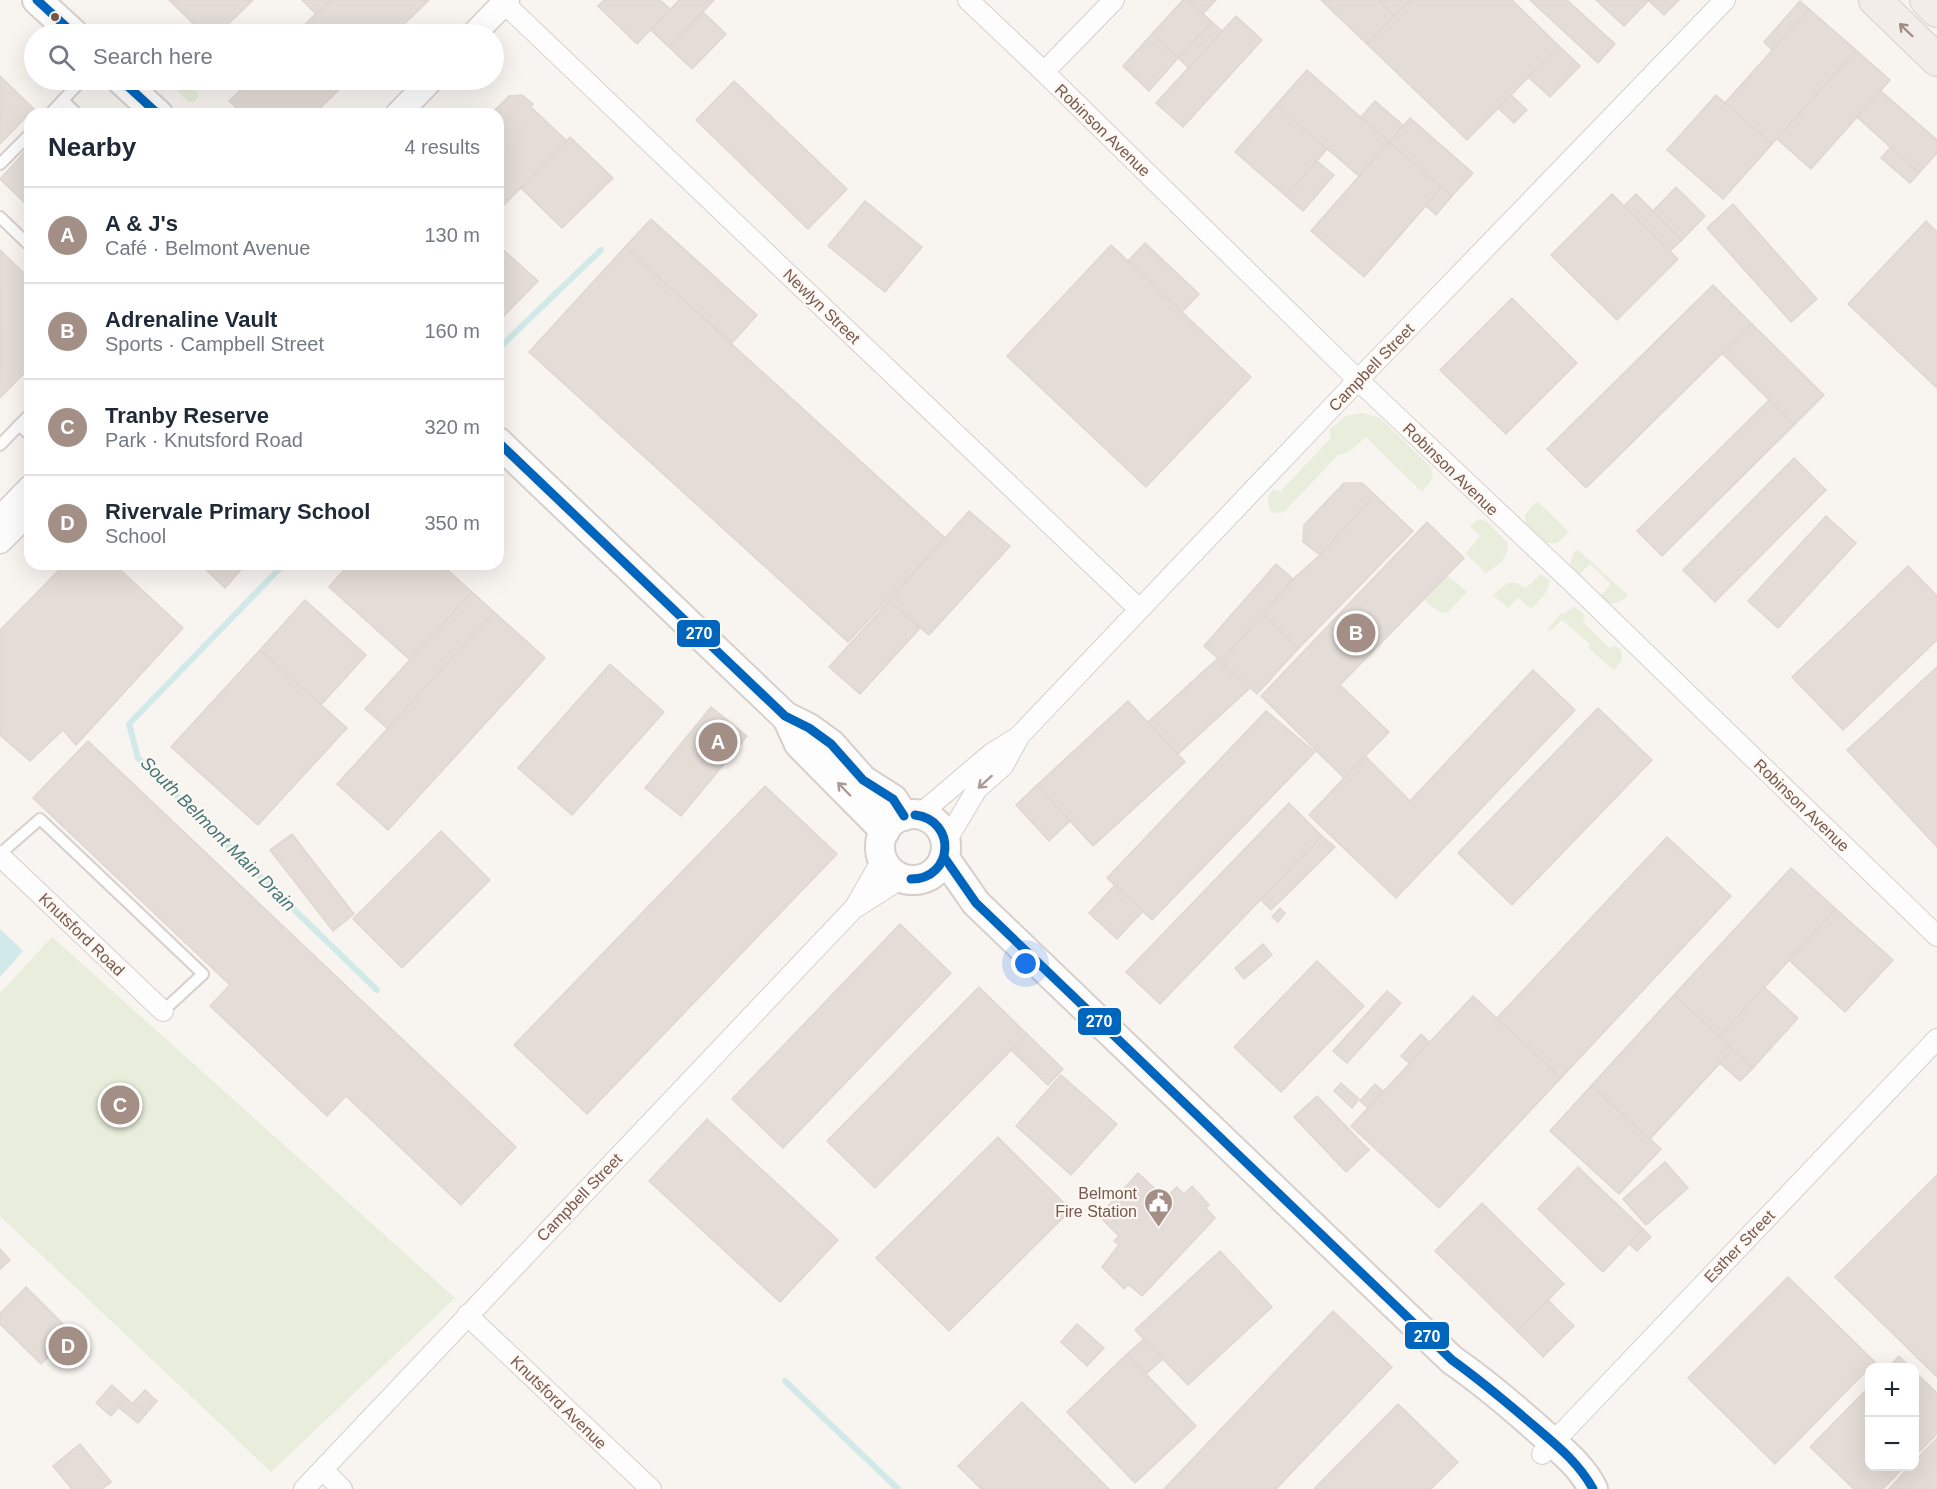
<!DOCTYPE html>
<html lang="en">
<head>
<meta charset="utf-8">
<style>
	body { margin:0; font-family:Arial,sans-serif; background:#f2f2f3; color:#1f2937 }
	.controls { position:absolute; right:18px; bottom:18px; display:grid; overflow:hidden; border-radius:12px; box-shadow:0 6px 24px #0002 }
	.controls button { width:54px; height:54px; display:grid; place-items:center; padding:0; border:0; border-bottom:2px solid #e0e1e3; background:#fff; color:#1f2937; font:30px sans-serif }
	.you { position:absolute; left:1026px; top:964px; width:21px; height:21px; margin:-15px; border:4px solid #fff; border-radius:50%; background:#1a73e8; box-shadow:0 0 0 9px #1a73e833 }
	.badge { display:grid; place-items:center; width:39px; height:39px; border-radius:50%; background:#a48f87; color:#fff; font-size:20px; font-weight:700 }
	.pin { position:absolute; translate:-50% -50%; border:3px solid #fff; box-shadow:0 2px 6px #0006 }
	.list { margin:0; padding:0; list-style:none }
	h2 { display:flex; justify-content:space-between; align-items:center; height:78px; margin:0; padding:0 24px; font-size:26px }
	h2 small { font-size:20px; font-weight:400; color:#747a83 }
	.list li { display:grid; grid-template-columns:39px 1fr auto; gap:18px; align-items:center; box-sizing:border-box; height:96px; padding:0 24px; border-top:2px solid #e0e1e3 }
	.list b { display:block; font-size:22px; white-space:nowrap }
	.list p { margin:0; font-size:20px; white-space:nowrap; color:#747a83 }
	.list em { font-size:20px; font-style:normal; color:#747a83 }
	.icon { flex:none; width:33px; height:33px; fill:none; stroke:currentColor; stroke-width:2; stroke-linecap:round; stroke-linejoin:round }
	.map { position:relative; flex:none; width:1937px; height:1489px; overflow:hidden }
	.search { position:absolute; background:#fff; box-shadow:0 6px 24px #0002; left:24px; top:24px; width:480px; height:66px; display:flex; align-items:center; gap:15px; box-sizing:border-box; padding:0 21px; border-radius:33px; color:#747a83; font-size:22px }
	.panel { position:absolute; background:#fff; box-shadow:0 6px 24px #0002; left:24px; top:108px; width:480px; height:462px; border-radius:18px }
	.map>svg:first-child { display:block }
	.green { fill:#e8eedb }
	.water { fill:#d1e9e8 }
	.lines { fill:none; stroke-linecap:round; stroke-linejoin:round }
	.stream { stroke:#d1e9e8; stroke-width:6 }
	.building { fill:#e4dcd7; stroke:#e1d7d2; stroke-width:1.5 }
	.service-casing { stroke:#d7cfcc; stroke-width:14 }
	.minor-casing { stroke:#d7cfcc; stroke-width:22 }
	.tertiary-casing { stroke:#d7cfcc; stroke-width:27 }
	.secondary-casing { stroke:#d8cfcb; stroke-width:32 }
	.primary-casing { stroke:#d9d0cc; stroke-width:34 }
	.service { stroke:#fefdfd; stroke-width:10 }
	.minor { stroke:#fefdfd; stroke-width:20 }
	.tertiary { stroke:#fefdfd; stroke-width:24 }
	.secondary { stroke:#fefdfd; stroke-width:28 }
	.primary { stroke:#f2ede8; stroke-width:32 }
	.bus-1-casing { stroke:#fef8f2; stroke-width:14 }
	.bus-1 { stroke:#0065bd; stroke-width:9 }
	.oneway { stroke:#a18c85 }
	.oneway2 { stroke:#ac9a95 }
	.bus-dot { fill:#76584f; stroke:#fef8f2; stroke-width:2 }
	.labels { text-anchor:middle; stroke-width:4.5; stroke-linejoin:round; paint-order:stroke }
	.street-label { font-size:16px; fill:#76584f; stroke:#fef8f2 }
	.poi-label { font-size:16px; fill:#76584f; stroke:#fef8f2; text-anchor:end }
	.water-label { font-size:18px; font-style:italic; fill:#437779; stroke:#fef8f2 }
	.line-badge { stroke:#fef8f2; stroke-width:2 }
	.badge-label { font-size:16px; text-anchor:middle; font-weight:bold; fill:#fff }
</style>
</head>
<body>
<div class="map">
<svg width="1937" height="1489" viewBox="0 0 1937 1489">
	<rect width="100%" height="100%" fill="#f8f4f0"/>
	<g class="green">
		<polygon points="165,80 184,80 198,93 198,98 194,102 189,102"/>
		<path d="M1363,413L1380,418L1431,467L1433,478L1422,492L1366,437L1349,452L1338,455L1285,511C1269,520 1262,499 1274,489L1280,492L1331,438L1329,430L1346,416Z"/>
		<polygon points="1537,501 1569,532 1557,543 1544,543 1526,525 1525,515"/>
		<path d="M1478,519L1486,521L1508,543C1508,561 1498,564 1485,574C1480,565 1472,561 1466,553L1480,536L1470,526Z"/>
		<path d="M1577,549L1628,595C1623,601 1618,603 1610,604L1600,597L1611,584L1590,564L1578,576C1568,568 1569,559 1577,549Z"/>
		<path d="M1541,574L1550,581C1548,593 1539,601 1531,609L1518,598L1508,608L1493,595L1507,583H1518L1525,589Z"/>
		<polygon points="1447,575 1467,592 1448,612 1441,613 1424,600"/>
		<polygon points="1574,607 1585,615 1583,622 1609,648 1615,646 1621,650 1622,660 1614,671 1588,647 1590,644 1562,620 1550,631 1547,630 1561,613 1563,614"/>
		<polygon points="52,937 455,1298 271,1472 0,1216 0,993"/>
	</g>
	<polygon class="water" points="0,929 23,951 0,977"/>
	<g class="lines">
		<g class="stream">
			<polyline points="498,349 601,250"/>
			<polyline points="284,564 129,724 138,758 377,990"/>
			<polyline points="785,1381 898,1489"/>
		</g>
	</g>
	<g class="building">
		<polygon points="169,0 253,0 218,34 204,34"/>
		<polygon points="302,0 330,0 316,14"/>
		<polygon points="330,0 429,0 394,34 295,34"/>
		<polygon points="604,0 660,0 670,9 637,44 598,6"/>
		<polygon points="679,0 714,0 669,47 651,30"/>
		<polygon points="1183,0 1188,0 1212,22 1178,58 1152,34"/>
		<polygon points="1188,0 1216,0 1203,14"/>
		<polygon points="1321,0 1378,0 1394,16 1367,44"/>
		<polygon points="1378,0 1410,0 1394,16"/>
		<polygon points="1410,0 1512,0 1559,46 1467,140 1367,44"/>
		<polygon points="1530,0 1567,0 1615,44 1598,63"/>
		<polygon points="1596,0 1649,0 1624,26"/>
		<polygon points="1648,0 1679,0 1664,15"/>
		<polygon points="1800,1 1809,9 1772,50 1764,42"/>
		<polygon points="1809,9 1856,50 1772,144 1725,103"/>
		<polygon points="703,12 726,34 692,69 669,47"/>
		<polygon points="1236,16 1262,40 1183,127 1156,103"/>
		<polygon points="1212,22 1222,31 1189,68 1178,58"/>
		<polygon points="1152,34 1178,58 1149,91 1123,66"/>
		<polygon points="1559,46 1580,66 1550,97 1528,77"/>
		<polygon points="1856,50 1890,80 1811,169 1777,139"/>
		<polygon points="1307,70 1389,142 1359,176 1276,105"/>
		<polygon points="0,76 34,109 0,144"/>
		<polygon points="251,80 349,80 314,114 243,114 229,101"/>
		<polygon points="734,81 847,189 808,229 696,120"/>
		<polygon points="1881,91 1937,140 1937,153 1919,173 1857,117"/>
		<polygon points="522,95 533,104 531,107 567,141 498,211 498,114 491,114 509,96"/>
		<polygon points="1511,95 1527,110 1514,123 1498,108"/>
		<polygon points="1716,95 1772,144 1723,199 1667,150"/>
		<polygon points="1375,101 1404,126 1389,142 1361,117"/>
		<polygon points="1276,105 1327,149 1286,196 1235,152"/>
		<polygon points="1410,118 1473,173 1452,196 1389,142"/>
		<polygon points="570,137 613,178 562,228 521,188"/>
		<polygon points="1389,142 1442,187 1364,277 1311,231"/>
		<polygon points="30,146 30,208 0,179"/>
		<polygon points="1891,147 1919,173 1910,183 1881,158"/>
		<polygon points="1317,161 1334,175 1303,211 1286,196"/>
		<polygon points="1442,187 1452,196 1436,215 1426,206"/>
		<polygon points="1676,187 1705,216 1682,240 1653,211"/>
		<polygon points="1612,194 1678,259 1617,320 1551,255"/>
		<polygon points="1636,194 1682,240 1670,251 1624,206"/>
		<polygon points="865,201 922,247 885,292 828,246"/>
		<polygon points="1733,204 1817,299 1791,322 1707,228"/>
		<polygon points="651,219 757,315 732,343 625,247"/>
		<polygon points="1926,221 1937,232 1937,388 1848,304"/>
		<polygon points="1145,243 1199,294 1182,312 1128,261"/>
		<polygon points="498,245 538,281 498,322"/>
		<polygon points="1111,245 1251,377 1146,487 1007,356"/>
		<polygon points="625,247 945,538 848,642 529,352"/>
		<polygon points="0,250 30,279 30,367 1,397"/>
		<polygon points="1713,285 1752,324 1586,488 1547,449"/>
		<polygon points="1512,298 1577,363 1506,434 1440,370"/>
		<polygon points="1752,324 1824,395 1794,425 1722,353"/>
		<polygon points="1769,400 1794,425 1662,556 1637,531"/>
		<polygon points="1794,458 1826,490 1715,602 1683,570"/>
		<polygon points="1344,483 1362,483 1375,495 1320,555 1303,542 1304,525"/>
		<polygon points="1375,495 1413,531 1298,649 1264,615 1293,579 1320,555"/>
		<polygon points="969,511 1010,546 929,635 889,601"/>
		<polygon points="1826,516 1856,543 1778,628 1748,601"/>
		<polygon points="1427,522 1464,558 1340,685 1389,732 1344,778 1261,696"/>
		<polygon points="65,564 114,564 183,628 76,745 63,730 30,761 0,735 0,630"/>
		<polygon points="200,564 246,564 225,588"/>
		<polygon points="349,564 441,564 472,592 410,660 329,587"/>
		<polygon points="1276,564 1293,579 1221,661 1204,646"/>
		<polygon points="1908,566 1937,596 1937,640 1843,730 1792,677"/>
		<polygon points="472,592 494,612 388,729 365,709"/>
		<polygon points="305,600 366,655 321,705 260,650"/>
		<polygon points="889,601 920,628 860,694 829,667"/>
		<polygon points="494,612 545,658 388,830 337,784"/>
		<polygon points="1264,615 1298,649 1257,694 1221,661"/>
		<polygon points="260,650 347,728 258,825 171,747"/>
		<polygon points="1217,659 1249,689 1178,754 1148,722"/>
		<polygon points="610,664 664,712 572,815 518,768"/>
		<polygon points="1937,667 1937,847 1847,750"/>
		<polygon points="1533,670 1575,710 1396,898 1309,815 1365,756 1410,801"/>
		<polygon points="1128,701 1185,762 1093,846 1037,785"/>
		<polygon points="711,707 747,736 681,816 645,788"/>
		<polygon points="1598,708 1652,760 1512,905 1458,853"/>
		<polygon points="1266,711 1315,752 1152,920 1107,878"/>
		<polygon points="88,741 516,1147 461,1205 346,1096 327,1116 210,1006 230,985 33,798"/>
		<polygon points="1037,785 1070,821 1049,841 1016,805"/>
		<polygon points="765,786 837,854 587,1114 514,1045"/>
		<polygon points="1289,803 1322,836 1160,1004 1126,972"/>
		<polygon points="441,831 490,880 402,968 353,919"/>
		<polygon points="292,834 354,914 333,931 270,850"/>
		<polygon points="1322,836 1335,847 1271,910 1261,900"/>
		<polygon points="1667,837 1731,896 1561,1078 1497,1018"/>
		<polygon points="1791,868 1836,909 1719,1037 1674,995"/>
		<polygon points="1115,885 1143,911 1117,939 1089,913"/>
		<polygon points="1280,908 1285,913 1278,922 1272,917"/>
		<polygon points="1836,909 1893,960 1845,1012 1789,960"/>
		<polygon points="900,924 951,973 783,1148 732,1099"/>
		<polygon points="1263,944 1272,955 1244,979 1235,968"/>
		<polygon points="1317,961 1364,1006 1281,1092 1234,1047"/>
		<polygon points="979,987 1027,1034 875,1188 827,1141"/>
		<polygon points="1764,987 1798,1018 1753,1068 1719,1037"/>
		<polygon points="1387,991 1401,1003 1347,1063 1333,1051"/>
		<polygon points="1674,995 1733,1049 1650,1139 1591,1086"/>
		<polygon points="1473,996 1561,1078 1439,1208 1351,1126"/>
		<polygon points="1027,1034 1063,1069 1048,1085 1011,1050"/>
		<polygon points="1421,1034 1429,1042 1409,1063 1401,1056"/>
		<polygon points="1733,1049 1753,1068 1740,1081 1720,1063"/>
		<polygon points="1061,1075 1117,1124 1071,1175 1016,1126"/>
		<polygon points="1341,1083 1359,1099 1352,1108 1334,1091"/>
		<polygon points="1375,1084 1383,1091 1368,1108 1360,1101"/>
		<polygon points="1591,1086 1661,1149 1619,1194 1550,1131"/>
		<polygon points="1317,1096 1369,1150 1346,1172 1294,1117"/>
		<polygon points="707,1119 838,1240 780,1302 649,1181"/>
		<polygon points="998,1137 1071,1210 949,1331 876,1258"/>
		<polygon points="1665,1162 1688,1188 1646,1225 1623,1199"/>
		<polygon points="1578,1167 1643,1229 1603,1272 1538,1209"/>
		<polygon points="1138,1173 1165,1198 1177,1187 1184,1194 1192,1186 1209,1205 1206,1208 1215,1218 1142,1296 1128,1284 1124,1289 1102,1267 1119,1245 1114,1241 1119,1236 1099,1216"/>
		<polygon points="1937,1175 1937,1377 1835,1277"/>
		<polygon points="1482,1203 1564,1284 1517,1331 1435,1251"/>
		<polygon points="1643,1229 1651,1237 1637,1251 1629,1244"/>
		<polygon points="0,1249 10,1260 0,1269"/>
		<polygon points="1220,1251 1272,1307 1188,1385 1135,1330"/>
		<polygon points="1788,1277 1875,1362 1775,1464 1688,1378"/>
		<polygon points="26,1287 72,1333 41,1364 0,1324 0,1313"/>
		<polygon points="1548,1300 1574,1326 1543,1357 1517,1331"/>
		<polygon points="1333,1311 1392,1367 1276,1489 1164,1489"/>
		<polygon points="1077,1324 1104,1348 1087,1366 1061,1342"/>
		<polygon points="1144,1339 1163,1359 1146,1374 1127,1354"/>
		<polygon points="1127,1354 1196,1426 1135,1483 1067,1412"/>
		<polygon points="1899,1356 1911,1368 1888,1368"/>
		<polygon points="1914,1371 1937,1393 1937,1434 1914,1457"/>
		<polygon points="112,1385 126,1398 111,1416 96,1403"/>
		<polygon points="1870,1386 1870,1466 1905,1466 1883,1489 1854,1489 1810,1447"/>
		<polygon points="145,1390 157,1401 146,1414 133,1403"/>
		<polygon points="126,1398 146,1414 138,1423 118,1407"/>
		<polygon points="1022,1402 1109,1489 981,1489 958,1466"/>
		<polygon points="1398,1404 1458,1462 1431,1489 1314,1489"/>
		<polygon points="1937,1438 1937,1489 1889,1489 1910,1466 1914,1466 1914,1462"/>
		<polygon points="80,1444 111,1482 102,1489 72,1489 53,1466"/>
	</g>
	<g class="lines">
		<defs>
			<g id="service">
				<polyline points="63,100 82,80"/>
				<polyline points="50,114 63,100 77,114"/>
				<polyline points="0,164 30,134"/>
				<polyline points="0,217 30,246"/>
				<polyline points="19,425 30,435"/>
				<polyline points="0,445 30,414"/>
				<polyline points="0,854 40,819 203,974 163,1011"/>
			</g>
			<g id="minor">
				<polyline points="968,0 1044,72 1358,380 1575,585 1937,936"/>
				<polyline points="504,3 1139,609"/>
				<polyline points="1044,72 1114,0"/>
				<polyline points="919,815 992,753 1018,737"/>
				<polyline points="945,843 977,789 1003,766 1020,735 1358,380 1725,0"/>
				<polyline points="0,856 163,1011"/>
				<polyline points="858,906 902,878"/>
				<polyline points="467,1315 651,1489"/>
				<polyline points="1542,1454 1937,1039"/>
				<polyline points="323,1470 342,1489"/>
				<polyline points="304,1489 855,907 882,860"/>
			</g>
			<g id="tertiary">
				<polyline points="474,34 507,0"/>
				<polyline points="398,114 431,80"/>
				<polyline points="0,519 30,488"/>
				<polyline points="0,541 28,513"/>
			</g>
			<g id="secondary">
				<polyline points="37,0 74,34"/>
				<polyline points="121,80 158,114"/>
				<polyline points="498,442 785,716 809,728 831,744 863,780 893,799 904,816"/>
				<polyline points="787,718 799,744 885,831"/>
				<circle cx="913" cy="847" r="33"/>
				<path d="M944,857L976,903L1452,1360C1484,1382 1512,1406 1540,1431C1559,1448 1582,1466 1593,1489"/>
			</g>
			<g id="primary">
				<polyline points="1875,0 1937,60"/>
				<polyline points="1926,0 1937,11"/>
			</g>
		</defs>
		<use href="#service" class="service-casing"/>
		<use href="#minor" class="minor-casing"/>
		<use href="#tertiary" class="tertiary-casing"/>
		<use href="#secondary" class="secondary-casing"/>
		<use href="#primary" class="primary-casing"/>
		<use href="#service" class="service"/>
		<use href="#minor" class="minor"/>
		<use href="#tertiary" class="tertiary"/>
		<use href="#secondary" class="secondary"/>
		<use href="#primary" class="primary"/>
		<defs>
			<g id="bus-1">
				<polyline points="37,0 74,34"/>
				<polyline points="121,80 158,114"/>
				<polyline points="498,442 785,716 809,728 831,744 863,780 893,799 904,816"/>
				<path d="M944,857L976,903L1452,1360C1483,1382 1511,1406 1540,1431C1560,1448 1580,1465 1593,1489"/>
				<path d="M911,879C954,879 957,820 915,815"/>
			</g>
		</defs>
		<use href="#bus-1" class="bus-1-casing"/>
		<use href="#bus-1" class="bus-1"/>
	</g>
	<defs><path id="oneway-shaft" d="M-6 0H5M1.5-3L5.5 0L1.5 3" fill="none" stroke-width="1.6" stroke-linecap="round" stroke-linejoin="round" transform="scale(1.5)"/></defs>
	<use class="oneway" href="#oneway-shaft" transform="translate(1906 30) rotate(-136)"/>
	<g class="oneway2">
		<use href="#oneway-shaft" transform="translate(985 782) rotate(138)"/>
		<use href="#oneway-shaft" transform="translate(844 789) rotate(-134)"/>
	</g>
	<defs>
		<symbol id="civic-pin" viewBox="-11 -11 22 30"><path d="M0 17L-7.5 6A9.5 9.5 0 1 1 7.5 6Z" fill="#a48f87" stroke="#fef8f2"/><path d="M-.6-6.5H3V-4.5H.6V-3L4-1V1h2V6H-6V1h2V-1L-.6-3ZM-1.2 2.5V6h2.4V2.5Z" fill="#fff"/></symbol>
	</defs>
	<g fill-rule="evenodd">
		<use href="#civic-pin" x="1142" y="1186" width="33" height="45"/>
	</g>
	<circle class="bus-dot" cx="55" cy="17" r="5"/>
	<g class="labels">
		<g class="street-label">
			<text transform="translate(1103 130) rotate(44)" y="6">Robinson Avenue</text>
			<text transform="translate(822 306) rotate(44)" y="6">Newlyn Street</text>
			<text transform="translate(1371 367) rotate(-46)" y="6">Campbell Street</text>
			<text transform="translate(1451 469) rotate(44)" y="6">Robinson Avenue</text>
			<text transform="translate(1802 805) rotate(44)" y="6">Robinson Avenue</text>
			<text transform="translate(82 934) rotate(44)" y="6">Knutsford Road</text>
			<text transform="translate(579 1197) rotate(-46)" y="6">Campbell Street</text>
			<text transform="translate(1739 1246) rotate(-46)" y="6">Esther Street</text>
			<text transform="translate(559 1402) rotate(44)" y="6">Knutsford Avenue</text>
		</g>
		<g class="poi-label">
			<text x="1137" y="1199">Belmont<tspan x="1137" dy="18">Fire Station</tspan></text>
		</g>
		<g class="water-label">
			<text transform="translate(218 834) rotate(45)" y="6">South Belmont Main Drain</text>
		</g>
	</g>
	<g class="line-badge">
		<rect x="676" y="619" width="45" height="29" rx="6" fill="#0065bd"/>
		<rect x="1077" y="1007" width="45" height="29" rx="6" fill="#0065bd"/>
		<rect x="1404" y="1321" width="46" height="29" rx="6" fill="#0065bd"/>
	</g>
	<g class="badge-label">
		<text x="699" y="639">270</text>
		<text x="1099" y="1027">270</text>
		<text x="1427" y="1342">270</text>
	</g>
</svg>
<div class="controls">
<button>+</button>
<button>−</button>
</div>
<div class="you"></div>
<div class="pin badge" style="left:718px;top:742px">A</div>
<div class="pin badge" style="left:1356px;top:633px">B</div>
<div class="pin badge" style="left:120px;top:1105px">C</div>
<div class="pin badge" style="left:68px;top:1346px">D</div>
<div class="search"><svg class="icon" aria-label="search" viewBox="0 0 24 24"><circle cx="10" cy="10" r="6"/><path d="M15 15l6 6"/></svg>Search here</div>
<section class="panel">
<h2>Nearby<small>4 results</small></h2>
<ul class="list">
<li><span class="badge">A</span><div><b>A &amp; J's</b><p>Café · Belmont Avenue</p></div><em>130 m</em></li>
<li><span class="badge">B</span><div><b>Adrenaline Vault</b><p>Sports · Campbell Street</p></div><em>160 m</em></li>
<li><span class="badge">C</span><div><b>Tranby Reserve</b><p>Park · Knutsford Road</p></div><em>320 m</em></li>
<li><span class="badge">D</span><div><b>Rivervale Primary School</b><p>School</p></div><em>350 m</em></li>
</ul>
</section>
</div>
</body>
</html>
